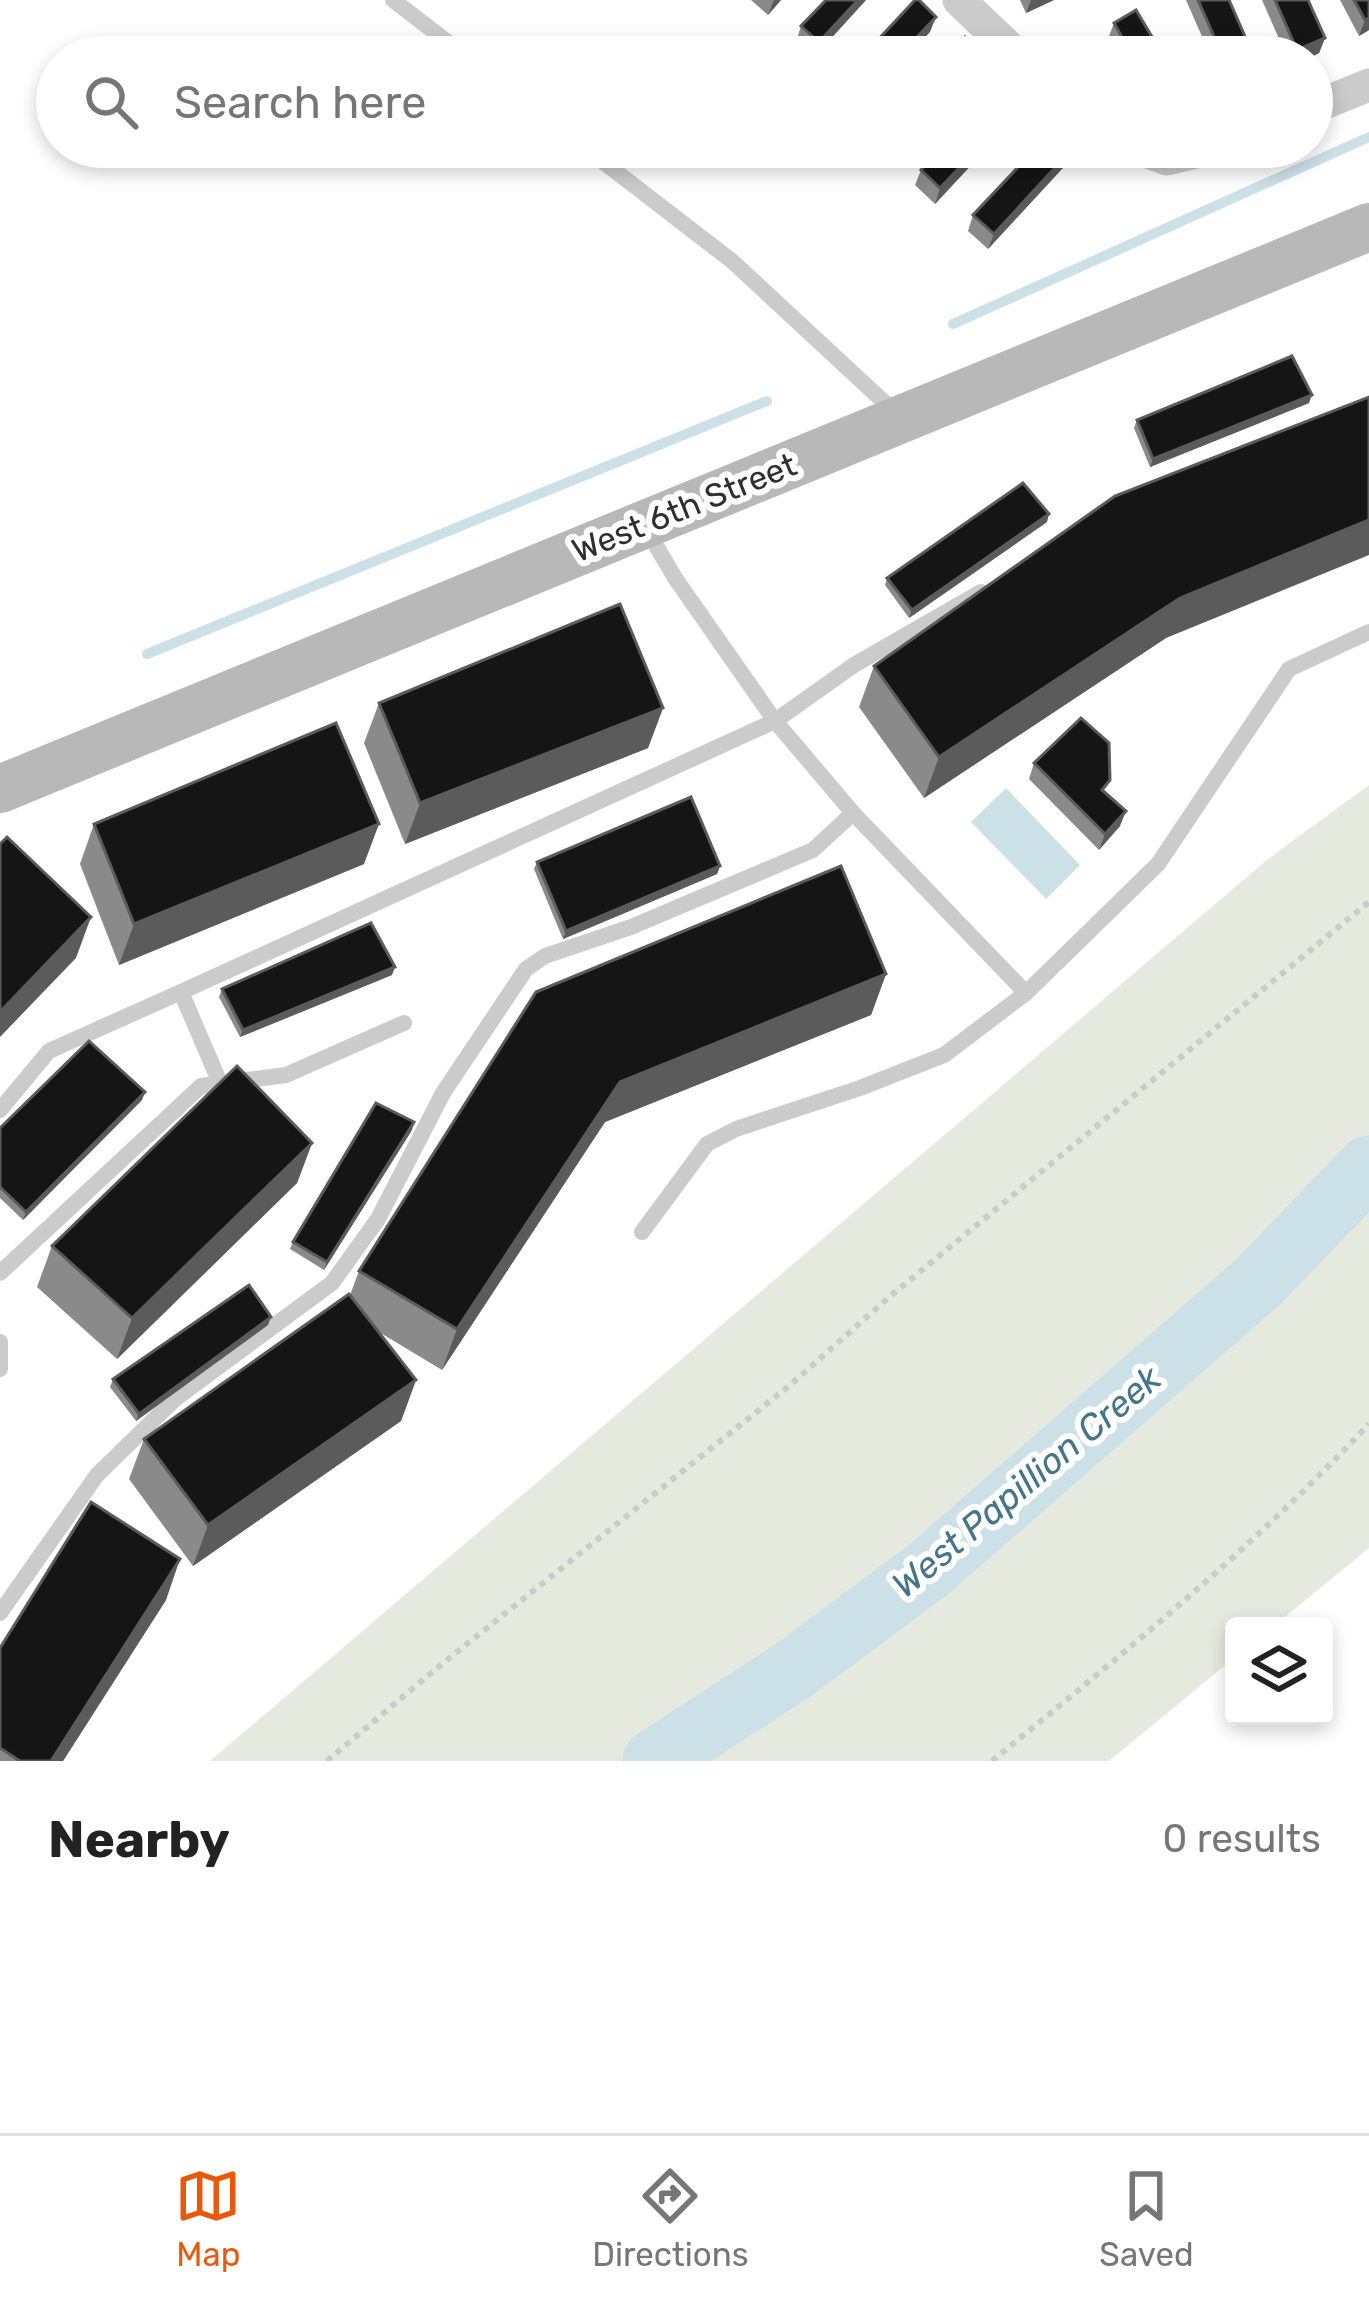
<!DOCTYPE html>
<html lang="en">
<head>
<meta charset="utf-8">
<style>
	body { margin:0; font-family:Rubik,sans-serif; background:#f6f6f6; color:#222 }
	.controls { position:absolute; right:36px; bottom:36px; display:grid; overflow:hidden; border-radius:12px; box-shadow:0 6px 18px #0003 }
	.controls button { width:108px; height:108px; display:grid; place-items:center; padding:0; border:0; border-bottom:3px solid #e0e0e0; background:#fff; color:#222; font:60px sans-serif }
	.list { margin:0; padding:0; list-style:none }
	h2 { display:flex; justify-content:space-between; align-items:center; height:156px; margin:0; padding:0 48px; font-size:51px }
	h2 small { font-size:39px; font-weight:400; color:#767676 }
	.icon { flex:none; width:66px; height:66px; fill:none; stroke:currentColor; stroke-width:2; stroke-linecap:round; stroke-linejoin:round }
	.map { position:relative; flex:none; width:1369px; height:1761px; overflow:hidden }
	.search { position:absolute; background:#fff; box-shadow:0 6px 18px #0003; left:36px; right:36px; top:36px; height:132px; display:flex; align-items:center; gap:30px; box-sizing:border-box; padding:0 42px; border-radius:66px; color:#767676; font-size:45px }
	.sheet { height:372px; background:#fff }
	nav { display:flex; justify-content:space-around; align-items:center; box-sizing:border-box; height:168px; border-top:3px solid #e0e0e0; background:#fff; font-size:33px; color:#767676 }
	nav a { display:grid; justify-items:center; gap:6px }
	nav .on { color:#ea580c }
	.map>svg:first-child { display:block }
	.green { fill:#e6eade }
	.water { fill:#cce0e8 }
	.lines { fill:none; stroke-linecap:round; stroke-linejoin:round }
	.stream { stroke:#cce0e8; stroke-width:10 }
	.river { stroke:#cce0e8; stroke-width:63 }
	.path { stroke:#cbcbcb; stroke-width:6; stroke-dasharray:6 6; stroke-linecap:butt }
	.service { stroke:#cbcbcb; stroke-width:16 }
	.minor { stroke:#cbcbcb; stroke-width:33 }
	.secondary { stroke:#b8b8b8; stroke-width:48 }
	.wall { fill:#8a8a8a }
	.shaded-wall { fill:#5b5b5b }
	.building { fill:#151515; stroke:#5b5b5b; stroke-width:3 }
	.labels { text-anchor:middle; stroke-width:12; stroke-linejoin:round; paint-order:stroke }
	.street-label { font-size:33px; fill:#2e2e2e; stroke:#fff }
	.water-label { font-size:36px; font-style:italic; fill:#447589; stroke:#fff }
</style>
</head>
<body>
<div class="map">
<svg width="1369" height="1761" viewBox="0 0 1369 1761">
	<rect width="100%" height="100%" fill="#fff"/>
	<polygon class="green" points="1369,785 1369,1548 1274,1626 1234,1626 1234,1658 1109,1761 210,1761 1268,859"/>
	<polygon class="water" points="1006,788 1080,865 1046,899 971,822"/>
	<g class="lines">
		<g class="stream">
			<polyline points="953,324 1369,137"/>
			<polyline points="147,654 767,401"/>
		</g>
		<polyline class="river" points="654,1761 795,1669 928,1570 1258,1282 1369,1167"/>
		<g class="path">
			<polyline points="327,1761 437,1668 789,1386 888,1298 1369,902"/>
			<path d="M992,1761C1123,1654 1253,1548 1369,1424"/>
		</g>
		<g class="service">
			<polyline points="393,0 467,57"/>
			<polyline points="584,147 732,261 897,414"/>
			<polyline points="181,992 775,721 675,578 645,527"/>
			<polyline points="1026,993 1158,864 1289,669 1369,632"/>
			<polyline points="0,1110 49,1051 181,992 220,1083"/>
			<polyline points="642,1232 707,1144 736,1129 860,1088 944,1055 1026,993 853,813"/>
			<polyline points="0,1273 201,1086 286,1075 404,1023"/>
			<polyline points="0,1342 0,1369"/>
			<polyline points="0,1613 97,1475 175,1399 332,1283 378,1219 443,1093 526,969 545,956 631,927 813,850 853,813 775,721 854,665 981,592"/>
		</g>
		<g class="minor">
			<polyline points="959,0 1019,57"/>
			<polyline points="1312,108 1369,85"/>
			<polyline points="1135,147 1167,159 1217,147"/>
		</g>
		<polyline class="secondary" points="0,789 1369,227"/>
	</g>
	<g class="wall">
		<polygon points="751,0 781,0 768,15"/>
		<polygon points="866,0 814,57 796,42 801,26"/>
		<polygon points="1020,0 1054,0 1026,13"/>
		<polygon points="1186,0 1229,0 1254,57 1211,57"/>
		<polygon points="1262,0 1308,0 1325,38 1319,53 1311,57 1287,57"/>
		<polygon points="1340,0 1369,0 1369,30 1359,36"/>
		<polygon points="1114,23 1164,57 1119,57 1108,39"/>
		<polygon points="878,147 907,147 894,162"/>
		<polygon points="943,147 988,147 935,204 915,185 921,170"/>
		<polygon points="1072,158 988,249 968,231 973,215"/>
		<polygon points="1309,403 1150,467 1134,428 1137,420"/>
		<polygon points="1047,522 909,618 885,585 887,578"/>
		<polygon points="1166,638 924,798 859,707 874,666"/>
		<polygon points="379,703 663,708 648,748 405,844 364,743"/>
		<polygon points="1034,763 1105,793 1120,826 1099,850 1029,779"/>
		<polygon points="94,824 364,864 119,965 80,864"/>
		<polygon points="537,862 720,866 717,874 563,939 534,869"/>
		<polygon points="886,974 871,1015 605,1122 442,1370 379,1332 416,1380 401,1421 193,1566 129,1479 144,1439 350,1295 359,1271 536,992"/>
		<polygon points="392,975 240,1037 219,997 222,989"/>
		<polygon points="142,1100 23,1220 0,1198 0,1128"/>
		<polygon points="412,1130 324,1270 290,1249 293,1242"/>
		<polygon points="312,1143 297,1183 117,1359 37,1287 52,1246"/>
		<polygon points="268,1325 136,1421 110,1387 113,1379"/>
		<polygon points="166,1600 63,1761 0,1761 0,1648"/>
	</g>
	<g class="shaded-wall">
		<polygon points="774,0 781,0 768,15"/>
		<polygon points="858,0 866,0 814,57 819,42"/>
		<polygon points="1031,0 1054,0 1026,13"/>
		<polygon points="936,17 930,32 907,57 898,57"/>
		<polygon points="1369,18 1369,30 1359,36 1365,20"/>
		<polygon points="1325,38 1319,53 1311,57 1294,57 1297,50"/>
		<polygon points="899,147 907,147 894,162"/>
		<polygon points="979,147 988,147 935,204 940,188"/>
		<polygon points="1074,147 1076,147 1072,158 988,249 994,234"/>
		<polygon points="1312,395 1309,403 1150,467 1153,459"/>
		<polygon points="1049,514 1047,522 909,618 912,610"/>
		<polygon points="1369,520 1369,555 1166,638 924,798 939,757 1180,598"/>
		<polygon points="663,708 648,748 405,844 420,803"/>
		<polygon points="1126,811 1120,826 1099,850 1105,834"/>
		<polygon points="379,824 364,864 119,965 134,924"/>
		<polygon points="720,866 717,874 563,939 566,931"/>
		<polygon points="91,917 76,958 0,1037 0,1012"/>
		<polygon points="395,967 392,975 240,1037 243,1030"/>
		<polygon points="886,974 871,1015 605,1122 442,1370 457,1329 620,1082"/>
		<polygon points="145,1092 142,1100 23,1220 26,1212"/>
		<polygon points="414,1122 412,1130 324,1270 327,1262"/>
		<polygon points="312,1143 297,1183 117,1359 132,1318"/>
		<polygon points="271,1317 268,1325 136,1421 139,1414"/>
		<polygon points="416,1380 401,1421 193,1566 208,1525"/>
		<polygon points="180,1559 166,1600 63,1761 51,1761"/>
	</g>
	<g class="building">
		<polygon points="826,0 858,0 819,42 801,26"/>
		<polygon points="915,0 919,0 936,17 898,57 862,57"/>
		<polygon points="1198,0 1229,0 1254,57 1223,57"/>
		<polygon points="1275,0 1308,0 1325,38 1297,50"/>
		<polygon points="1354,0 1369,0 1369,18 1365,20"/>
		<polygon points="1136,10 1164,57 1133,57 1114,23"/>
		<polygon points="965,37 984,55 982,57 947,57"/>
		<polygon points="943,147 979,147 940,188 921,170"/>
		<polygon points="1037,147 1074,147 994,234 973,215"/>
		<polygon points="1292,356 1312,395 1153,459 1137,420"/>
		<polygon points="1369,397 1369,520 1180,598 939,757 874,666 1115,496"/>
		<polygon points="1023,483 1049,514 912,610 887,578"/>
		<polygon points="620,604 663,708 420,803 379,703"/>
		<polygon points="1081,718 1109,743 1110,780 1102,790 1126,811 1105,834 1034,763"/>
		<polygon points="336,723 379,824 134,924 94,824"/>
		<polygon points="691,797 720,866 566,931 537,862"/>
		<polygon points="7,837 91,917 0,1012 0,844"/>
		<polygon points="841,866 886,974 620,1082 457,1329 359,1271 536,992"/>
		<polygon points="371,923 395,967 243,1030 222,989"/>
		<polygon points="89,1041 145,1092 26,1212 0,1187 0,1128"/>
		<polygon points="237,1066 312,1143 132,1318 52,1246"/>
		<polygon points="376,1103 414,1122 327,1262 293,1242"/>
		<polygon points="249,1285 271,1317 139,1414 113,1379"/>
		<polygon points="349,1294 416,1380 208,1525 144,1439"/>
		<polygon points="91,1502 180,1559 51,1761 20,1761 0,1748 0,1648"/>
	</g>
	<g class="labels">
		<g class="street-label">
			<text transform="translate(684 507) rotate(-22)" y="12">West 6th Street</text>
		</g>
		<g class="water-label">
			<text transform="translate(1026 1481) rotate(-40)" y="13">West Papillion Creek</text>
		</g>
	</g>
</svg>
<div class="controls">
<button><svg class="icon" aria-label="layers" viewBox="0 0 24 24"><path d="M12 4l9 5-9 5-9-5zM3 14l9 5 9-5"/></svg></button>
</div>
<div class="search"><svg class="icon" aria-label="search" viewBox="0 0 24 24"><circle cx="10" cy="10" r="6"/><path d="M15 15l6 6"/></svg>Search here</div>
</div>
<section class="sheet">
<h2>Nearby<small>0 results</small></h2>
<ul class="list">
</ul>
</section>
<nav>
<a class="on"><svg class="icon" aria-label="map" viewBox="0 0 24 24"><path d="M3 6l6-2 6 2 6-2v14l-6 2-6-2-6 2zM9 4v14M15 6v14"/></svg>Map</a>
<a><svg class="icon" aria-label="directions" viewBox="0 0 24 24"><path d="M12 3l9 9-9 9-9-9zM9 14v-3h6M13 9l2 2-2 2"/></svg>Directions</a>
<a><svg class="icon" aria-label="saved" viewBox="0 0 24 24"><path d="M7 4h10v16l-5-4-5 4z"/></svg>Saved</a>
</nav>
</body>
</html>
